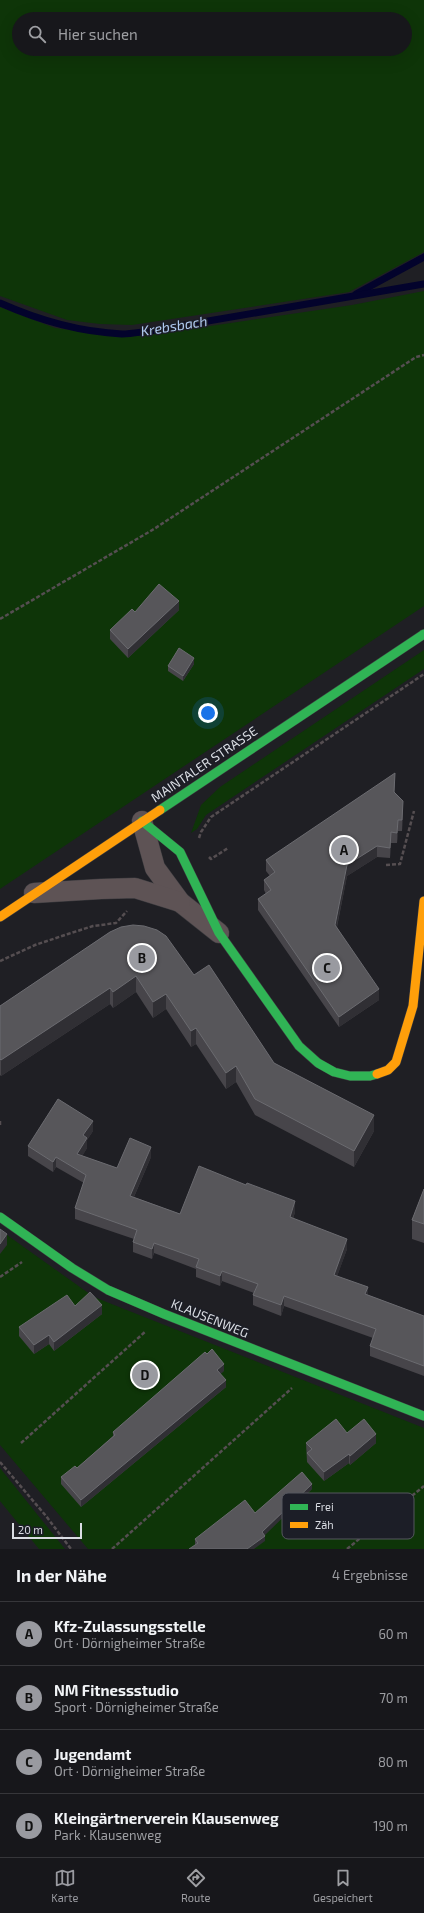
<!DOCTYPE html>
<html lang="de">
<head>
<meta charset="utf-8">
<style>
	body { margin:0; font-family:"Exo 2",sans-serif; background:#242428; color:#f1f3f6 }
	.scale { position:absolute; left:12px; bottom:10px; width:70px; box-sizing:border-box; padding-left:4px; border:2px solid #dadde3; border-top:0; font-size:11px; line-height:14px; white-space:nowrap; color:#dadde3; -webkit-text-stroke:3px #1c1e27; paint-order:stroke }
	.you { position:absolute; left:208px; top:713px; width:14px; height:14px; margin:-10px; border:3px solid #fff; border-radius:50%; background:#1a73e8; box-shadow:0 0 0 6px #1a73e833 }
	.badge { display:grid; place-items:center; width:26px; height:26px; border-radius:50%; background:#999aa0; color:#111; font-size:13px; font-weight:700 }
	.pin { position:absolute; translate:-50% -50%; border:2px solid #fff; box-shadow:0 1px 4px #0006 }
	.list { margin:0; padding:0; list-style:none }
	h2 { display:flex; justify-content:space-between; align-items:center; height:52px; margin:0; padding:0 16px; font-size:17px }
	h2 small { font-size:13px; font-weight:400; color:#9e9fa3 }
	.list li { display:grid; grid-template-columns:26px 1fr auto; gap:12px; align-items:center; box-sizing:border-box; height:64px; padding:0 16px; border-top:1px solid #36363a }
	.list b { display:block; font-size:15px; white-space:nowrap }
	.list p { margin:0; font-size:13px; white-space:nowrap; color:#9e9fa3 }
	.list em { font-size:13px; font-style:normal; color:#9e9fa3 }
	.icon { flex:none; width:22px; height:22px; fill:none; stroke:currentColor; stroke-width:2; stroke-linecap:round; stroke-linejoin:round }
	.map { position:relative; flex:none; width:424px; height:1549px; overflow:hidden }
	.search { position:absolute; background:#17171b; box-shadow:0 4px 16px #0002; left:12px; right:12px; top:12px; height:44px; display:flex; align-items:center; gap:10px; box-sizing:border-box; padding:0 14px; border-radius:22px; color:#9e9fa3; font-size:15px }
	.sheet { height:308px; background:#17171b }
	nav { display:flex; justify-content:space-around; align-items:center; box-sizing:border-box; height:56px; border-top:1px solid #36363a; background:#17171b; font-size:11px; color:#9e9fa3 }
	nav a { display:grid; justify-items:center; gap:2px }
	nav .on { color:#999aa0 }
	.map>svg:first-child { display:block }
	.green { fill:#0e3508; fill-rule:evenodd }
	.lines { fill:none; stroke-linecap:round; stroke-linejoin:round }
	.stream { stroke:#03032c; stroke-width:7 }
	.street-casing { stroke:#3a3a3e; stroke-width:21 }
	.fast-casing { stroke:#3a3a3e; stroke-width:10 }
	.slow-casing { stroke:#3a3a3e; stroke-width:10 }
	.path { stroke:#554e51; stroke-width:2.5; stroke-dasharray:4 2; stroke-linecap:butt }
	.street { stroke:#5e5355; stroke-width:20 }
	.fast { stroke:#30b455; stroke-width:9 }
	.slow { stroke:#ff9f0a; stroke-width:9 }
	.wall { fill:#47454a }
	.shaded-wall { fill:#302f34 }
	.building { fill:#57565a; stroke:#6b6b70 }
	.labels { text-anchor:middle; stroke-width:3; stroke-linejoin:round; paint-order:stroke }
	.street-label { font-size:13px; fill:#dadde3; stroke:#1c1e27 }
	.water-label { font-size:14px; font-style:italic; fill:#b1cbf1; stroke:#1c1e27 }
	.key { fill:#1c1e27; stroke:#55575f; stroke-width:1 }
	.key-label { font-size:11px; fill:#dadde3 }
</style>
</head>
<body>
<div class="map">
<svg width="424" height="1549" viewBox="0 0 424 1549">
	<rect width="100%" height="100%" fill="#1f1f24"/>
	<g class="green">
		<path d="M0,0H424V252L349,292L132,325L100,324L67,320L0,296ZM19,19H405V49H19Z"/>
		<polygon points="424,291 424,606 0,889 0,307 55,328 122,337 149,335 352,305"/>
		<polygon points="424,650 424,669 206,815 197,829 191,833 201,805 220,787"/>
		<polygon points="0,1230 94,1297 424,1428 424,1549 88,1549 0,1445"/>
		<polygon points="0,1468 65,1549 39,1549 0,1501"/>
	</g>
	<g class="lines">
		<g class="stream">
			<polyline points="356,294 424,257"/>
			<path d="M0,303C38,320 80,332 122,334C131,334 141,332 150,331L424,284"/>
		</g>
		<defs>
			<g id="street">
				<polyline points="142,821 155,868 180,902 219,933"/>
				<polyline points="34,893 101,889 135,888 180,902"/>
			</g>
			<g id="fast">
				<polyline points="160,810 424,634"/>
				<polyline points="142,821 180,852 219,933 299,1046 318,1063 334,1072 350,1076 370,1076 377,1074"/>
				<polyline points="0,1217 72,1268 108,1290 164,1314 424,1416"/>
			</g>
			<g id="slow">
				<polyline points="0,917 160,810"/>
				<polyline points="377,1074 388,1070 396,1062 413,1006 424,901"/>
			</g>
		</defs>
		<use href="#street" class="street-casing"/>
		<use href="#fast" class="fast-casing"/>
		<use href="#slow" class="slow-casing"/>
		<g class="path">
			<polyline points="0,619 154,529 416,357 424,355"/>
			<polyline points="199,838 201,832 211,817 424,674"/>
			<polyline points="209,857 211,859 228,848"/>
			<polyline points="386,865 400,864 414,811"/>
			<polyline points="0,961 35,945 68,934 93,926 116,923 127,911"/>
			<polyline points="0,1121 0,1125"/>
			<polyline points="0,1277 22,1262"/>
			<polyline points="21,1443 146,1331"/>
			<polyline points="0,1462 46,1516 71,1549"/>
			<polyline points="112,1549 292,1388"/>
			<polyline points="347,1549 424,1486"/>
		</g>
		<use href="#street" class="street"/>
		<use href="#fast" class="fast"/>
		<use href="#slow" class="slow"/>
	</g>
	<g class="wall">
		<polygon points="179,610 128,658 110,639 110,630 135,612"/>
		<polygon points="194,664 183,681 168,671 168,666"/>
		<polygon points="395,783 394,793 403,812 402,831 398,831 397,843 391,843 390,858 377,857 347,876 337,927 379,1000 339,1027 258,910 258,899 266,894 264,890 264,880 270,876 266,871 266,860"/>
		<polygon points="110,932 194,975 274,1063 374,1131 354,1167 255,1115 236,1082 226,1089 196,1044 191,1047 166,1009 153,1018 136,992 113,1008 110,1004 1,1076 0,1075 0,1006"/>
		<polygon points="93,1131 87,1140 87,1148 82,1156 117,1168 151,1157 134,1197 180,1214 295,1212 293,1219 347,1249 337,1276 368,1295 424,1316 424,1376 370,1356 370,1346 373,1338 284,1306 281,1316 253,1305 253,1295 254,1293 222,1281 220,1286 196,1277 196,1269 154,1253 152,1259 133,1252 133,1242 134,1239 75,1219 75,1208 84,1183 56,1167 53,1172 28,1156 28,1146"/>
		<polygon points="424,1189 424,1243 412,1239 412,1220"/>
		<polygon points="75,1306 102,1314 54,1351 49,1344 34,1354 19,1336 19,1327"/>
		<polygon points="224,1371 220,1374 226,1387 81,1507 61,1484 61,1477 77,1468 113,1436 113,1432"/>
		<polygon points="347,1433 376,1443 350,1465 349,1463 324,1481 307,1462 306,1443"/>
		<polygon points="312,1489 264,1535 265,1541 195,1544 195,1539"/>
	</g>
	<g class="shaded-wall">
		<polygon points="179,601 179,610 128,658 128,649"/>
		<polygon points="194,658 194,664 183,681 183,676"/>
		<polygon points="395,773 395,783 394,802 394,792"/>
		<polygon points="403,801 403,812 402,831 402,820"/>
		<polygon points="398,820 398,831 397,843 397,833"/>
		<polygon points="391,832 391,843 390,858 390,848"/>
		<polygon points="377,846 377,857 347,876 335,935 335,925 347,865"/>
		<polygon points="136,976 136,992 113,1008 113,992"/>
		<polygon points="110,988 110,1004 1,1076 1,1060"/>
		<polygon points="379,989 379,1000 339,1027 339,1017"/>
		<polygon points="166,994 166,1009 153,1018 153,1002"/>
		<polygon points="196,1028 196,1044 191,1047 191,1031"/>
		<polygon points="236,1066 236,1082 226,1089 226,1073"/>
		<polygon points="374,1115 374,1131 354,1167 354,1151"/>
		<polygon points="93,1121 93,1131 87,1140 87,1148 77,1165 77,1154 83,1135"/>
		<polygon points="151,1147 151,1157 130,1206 130,1196"/>
		<polygon points="56,1157 56,1167 53,1172 53,1162"/>
		<polygon points="295,1201 295,1212 290,1228 290,1217"/>
		<polygon points="7,1234 7,1245 0,1254 0,1244"/>
		<polygon points="347,1239 347,1249 334,1285 334,1275"/>
		<polygon points="154,1243 154,1253 152,1259 152,1249"/>
		<polygon points="222,1271 222,1281 220,1286 220,1276"/>
		<polygon points="368,1287 368,1298 365,1294"/>
		<polygon points="284,1296 284,1306 281,1316 281,1305"/>
		<polygon points="102,1305 102,1314 54,1351 54,1342"/>
		<polygon points="49,1335 49,1344 34,1354 34,1345"/>
		<polygon points="224,1364 224,1371 217,1377 217,1370"/>
		<polygon points="226,1380 226,1387 81,1507 81,1500"/>
		<polygon points="376,1434 376,1443 350,1465 350,1456"/>
		<polygon points="349,1454 349,1463 324,1481 324,1472"/>
		<polygon points="312,1484 312,1489 262,1538 262,1532"/>
		<polygon points="265,1536 265,1541 254,1549 247,1549"/>
	</g>
	<g class="building">
		<polygon points="159,584 179,601 128,649 110,630 132,609 135,612"/>
		<polygon points="179,648 194,658 183,676 168,666"/>
		<polygon points="395,773 394,792 403,801 402,820 398,820 397,833 391,832 390,848 377,846 347,865 335,925 379,989 339,1017 258,899 271,890 264,880 275,872 266,860"/>
		<polygon points="133,925 144,926 157,930 166,936 194,975 209,965 274,1063 374,1115 354,1151 255,1099 236,1066 226,1073 196,1028 191,1031 166,994 153,1002 136,976 113,992 110,988 1,1060 0,1059 0,1006 110,932 121,927"/>
		<polygon points="58,1099 93,1121 83,1135 87,1138 77,1154 117,1168 130,1138 151,1147 130,1196 180,1214 199,1166 246,1185 247,1183 295,1201 290,1217 347,1239 334,1275 368,1287 365,1294 424,1316 424,1366 370,1346 376,1329 284,1296 281,1305 253,1295 258,1284 222,1271 220,1276 196,1267 199,1259 154,1243 152,1249 133,1242 137,1230 75,1208 86,1175 56,1157 53,1162 28,1146"/>
		<polygon points="424,1189 424,1224 412,1220"/>
		<polygon points="0,1229 7,1234 0,1244"/>
		<polygon points="90,1292 102,1305 54,1342 49,1335 34,1345 19,1327 67,1295 75,1306"/>
		<polygon points="212,1349 224,1364 217,1370 226,1380 81,1500 61,1477 75,1466 77,1468 115,1435 113,1432 205,1352 207,1354"/>
		<polygon points="336,1419 347,1433 364,1419 376,1434 350,1456 349,1454 324,1472 307,1453 312,1449 306,1443"/>
		<polygon points="302,1472 312,1484 262,1532 265,1536 247,1549 189,1549 198,1543 195,1539 245,1500 255,1513"/>
	</g>
	<g class="labels">
		<g class="street-label">
			<text transform="translate(204 764) rotate(-34)" y="5">MAINTALER STRASSE</text>
			<text transform="translate(210 1318) rotate(22)" y="5">KLAUSENWEG</text>
		</g>
		<g class="water-label">
			<text transform="translate(174 326) rotate(-9)" y="5">Krebsbach</text>
		</g>
	</g>
	<rect x="282" y="1493" width="132" height="46" rx="6" class="key"/>
	<rect x="290" y="1504" width="18" height="6" fill="#30b455"/>
	<rect x="290" y="1522" width="18" height="6" fill="#ff9f0a"/>
	<g class="key-label">
		<text x="315" y="1511">Frei</text>
		<text x="315" y="1529">Zäh</text>
	</g>
</svg>
<div class="scale">20 m</div>
<div class="you"></div>
<div class="pin badge" style="left:344px;top:850px">A</div>
<div class="pin badge" style="left:142px;top:958px">B</div>
<div class="pin badge" style="left:327px;top:968px">C</div>
<div class="pin badge" style="left:145px;top:1375px">D</div>
<div class="search"><svg class="icon" aria-label="search" viewBox="0 0 24 24"><circle cx="10" cy="10" r="6"/><path d="M15 15l6 6"/></svg>Hier suchen</div>
</div>
<section class="sheet">
<h2>In der Nähe<small>4 Ergebnisse</small></h2>
<ul class="list">
<li><span class="badge">A</span><div><b>Kfz-Zulassungsstelle</b><p>Ort · Dörnigheimer Straße</p></div><em>60 m</em></li>
<li><span class="badge">B</span><div><b>NM Fitnessstudio</b><p>Sport · Dörnigheimer Straße</p></div><em>70 m</em></li>
<li><span class="badge">C</span><div><b>Jugendamt</b><p>Ort · Dörnigheimer Straße</p></div><em>80 m</em></li>
<li><span class="badge">D</span><div><b>Kleingärtnerverein Klausenweg</b><p>Park · Klausenweg</p></div><em>190 m</em></li>
</ul>
</section>
<nav>
<a class="on"><svg class="icon" aria-label="map" viewBox="0 0 24 24"><path d="M3 6l6-2 6 2 6-2v14l-6 2-6-2-6 2zM9 4v14M15 6v14"/></svg>Karte</a>
<a><svg class="icon" aria-label="directions" viewBox="0 0 24 24"><path d="M12 3l9 9-9 9-9-9zM9 14v-3h6M13 9l2 2-2 2"/></svg>Route</a>
<a><svg class="icon" aria-label="saved" viewBox="0 0 24 24"><path d="M7 4h10v16l-5-4-5 4z"/></svg>Gespeichert</a>
</nav>
</body>
</html>
